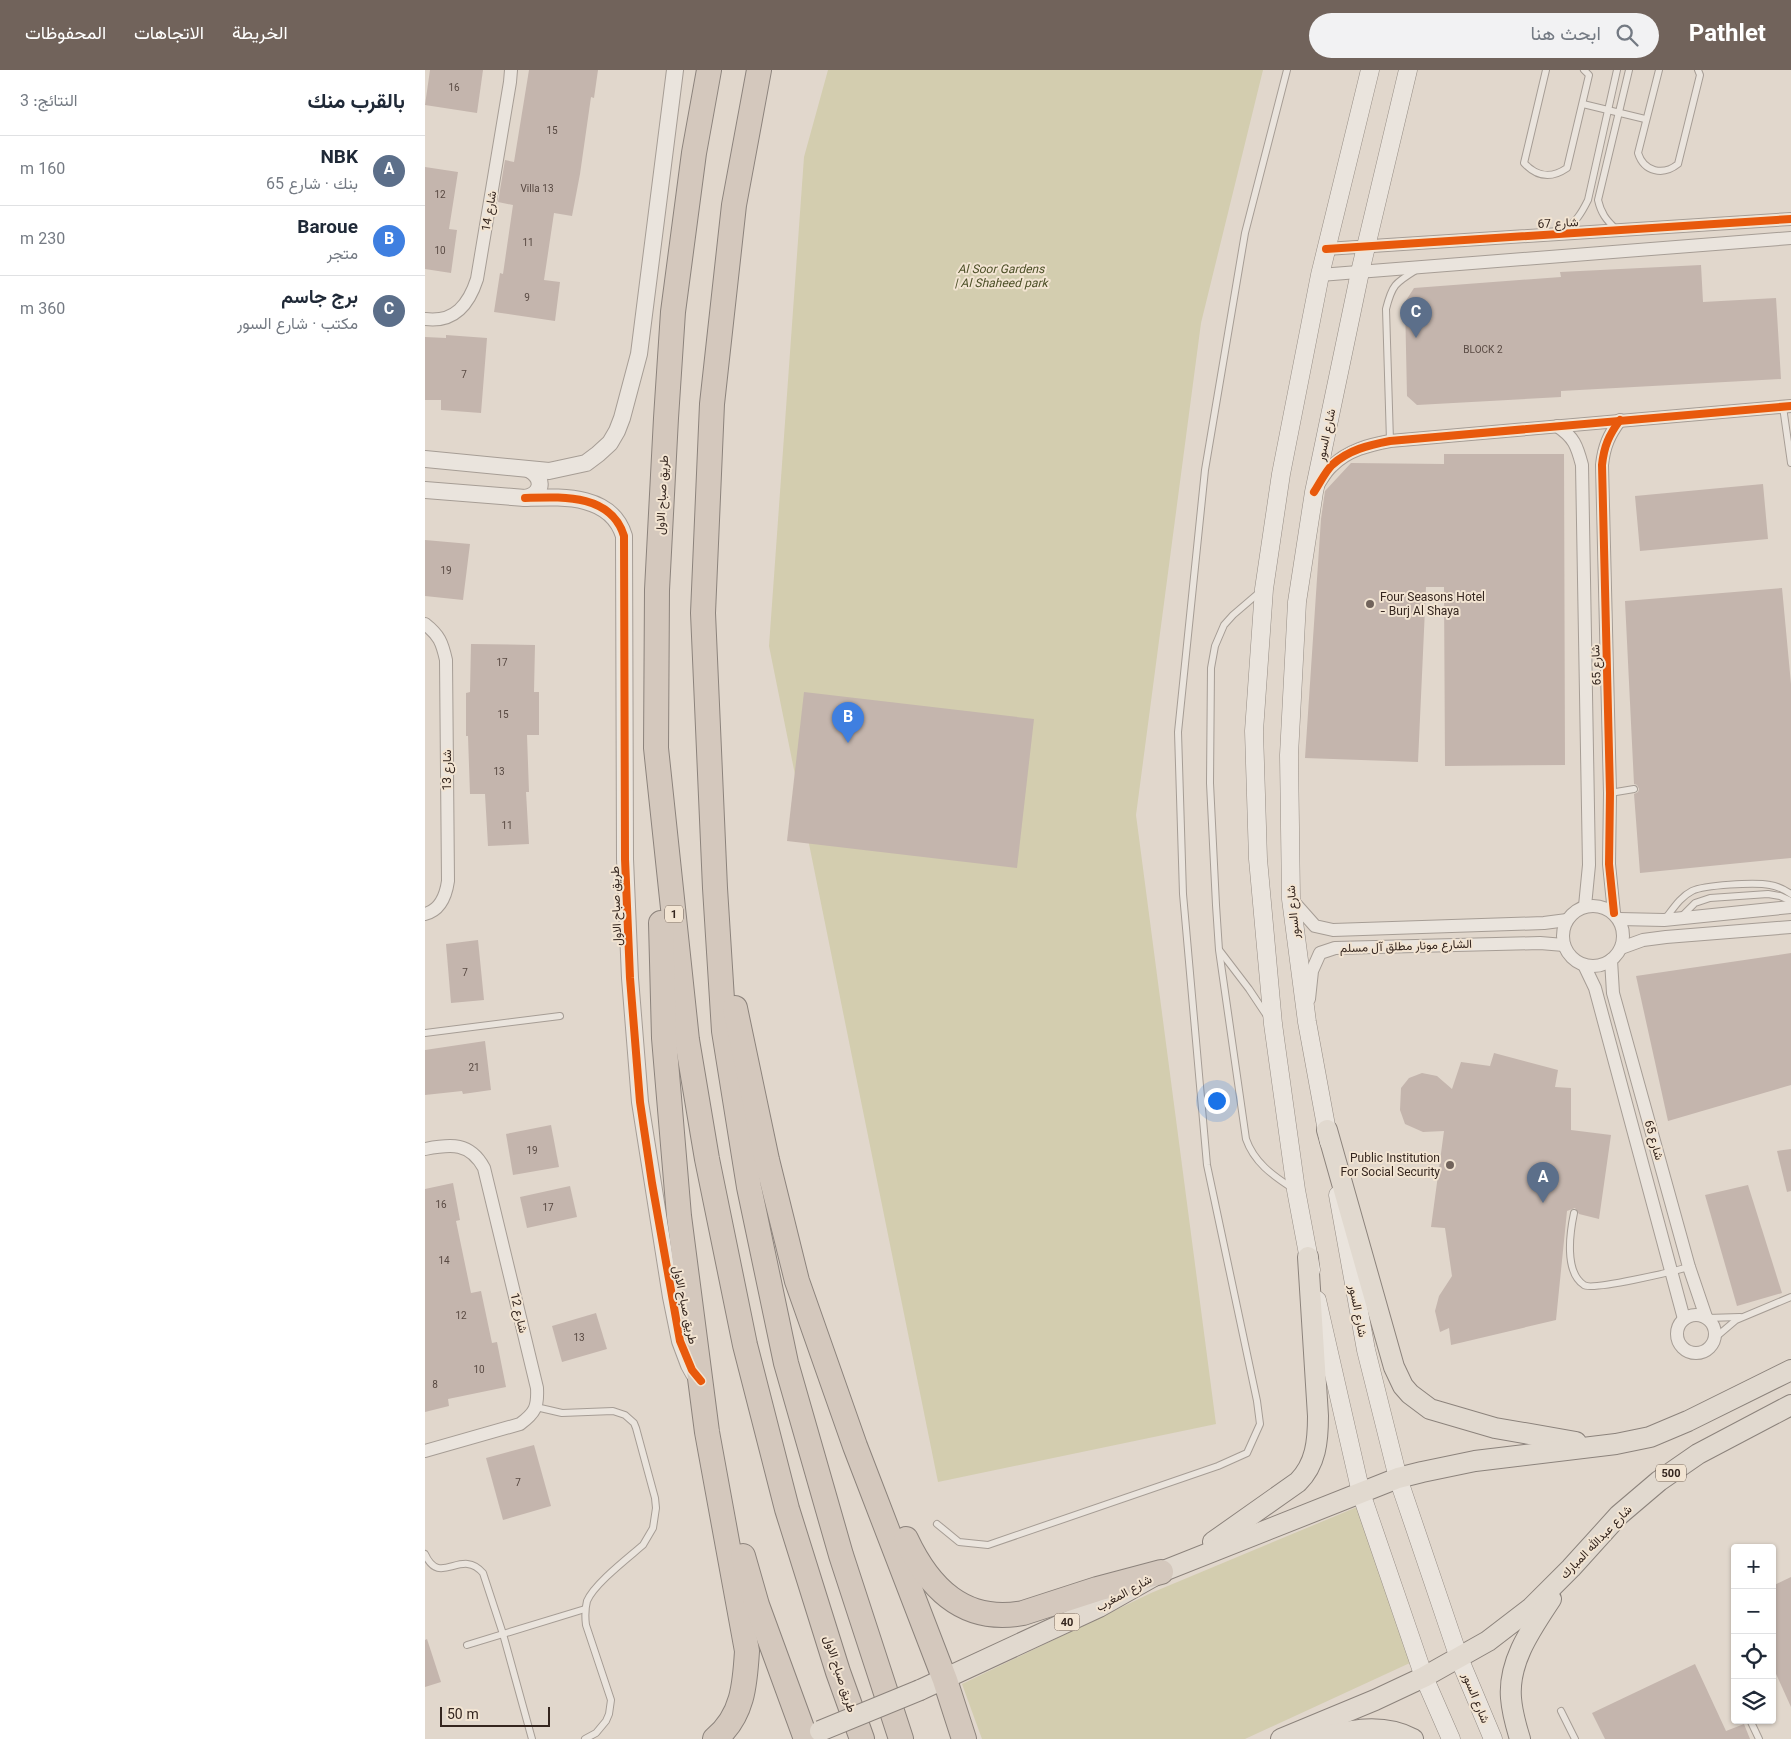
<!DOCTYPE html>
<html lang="ar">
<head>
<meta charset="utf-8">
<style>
	body { margin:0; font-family:Georgia,Vazirmatn,serif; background:#f2f2f3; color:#1f2937; direction:rtl }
	.controls { position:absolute; right:15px; bottom:15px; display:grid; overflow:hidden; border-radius:5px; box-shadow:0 1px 4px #0004 }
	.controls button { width:45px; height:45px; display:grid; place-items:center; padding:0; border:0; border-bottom:1px solid #e0e1e3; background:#fff; color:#1f2937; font:25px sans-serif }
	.scale { position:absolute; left:15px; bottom:12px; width:110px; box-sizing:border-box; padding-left:5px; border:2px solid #34251e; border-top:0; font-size:14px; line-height:18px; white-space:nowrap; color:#34251e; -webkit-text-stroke:4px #f2e4d2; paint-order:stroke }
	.you { position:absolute; left:791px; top:1030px; width:18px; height:18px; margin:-12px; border:4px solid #fff; border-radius:50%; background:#1a73e8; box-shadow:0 0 0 8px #1a73e833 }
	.badge { display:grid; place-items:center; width:32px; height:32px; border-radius:50%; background:#71635b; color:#fff; font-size:16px; font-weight:700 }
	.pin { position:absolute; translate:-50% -41px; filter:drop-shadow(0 1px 2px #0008) }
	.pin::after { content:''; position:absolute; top:26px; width:18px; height:15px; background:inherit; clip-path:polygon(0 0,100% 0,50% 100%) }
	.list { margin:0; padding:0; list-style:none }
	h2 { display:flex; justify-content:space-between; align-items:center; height:65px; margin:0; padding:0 20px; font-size:21px }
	h2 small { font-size:16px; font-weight:400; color:#747a83 }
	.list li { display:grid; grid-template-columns:32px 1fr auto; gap:15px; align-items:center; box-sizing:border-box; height:70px; padding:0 20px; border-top:1px solid #e0e1e3 }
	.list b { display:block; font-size:19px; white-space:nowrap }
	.list p { margin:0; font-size:16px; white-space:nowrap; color:#747a83 }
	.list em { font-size:16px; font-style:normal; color:#747a83 }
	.icon { flex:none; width:28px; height:28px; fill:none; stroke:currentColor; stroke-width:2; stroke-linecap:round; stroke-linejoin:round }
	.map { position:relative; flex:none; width:1366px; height:1669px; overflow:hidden; direction:ltr }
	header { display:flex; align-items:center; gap:30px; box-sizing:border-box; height:70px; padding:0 25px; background:#71635b; color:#fff }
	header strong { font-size:24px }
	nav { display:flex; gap:28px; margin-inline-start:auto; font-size:18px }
	.search { width:350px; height:45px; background:#f2f2f3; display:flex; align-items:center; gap:12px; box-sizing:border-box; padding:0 18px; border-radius:28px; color:#747a83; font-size:19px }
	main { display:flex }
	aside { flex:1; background:#fff }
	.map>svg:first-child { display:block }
	.green { fill:#d3cdaf }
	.building { fill:#c4b5ad }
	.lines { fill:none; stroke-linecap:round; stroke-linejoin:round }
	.service-casing { stroke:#a69d95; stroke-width:8 }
	.minor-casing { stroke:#a69d95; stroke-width:14 }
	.tertiary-casing { stroke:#a69d95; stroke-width:18 }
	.secondary-casing { stroke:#968d85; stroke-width:19 }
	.primary-casing { stroke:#8c837c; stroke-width:22 }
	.motorway-casing { stroke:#8c837c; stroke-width:26 }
	.service { stroke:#eae4dd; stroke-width:6 }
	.minor { stroke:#eae4dd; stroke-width:12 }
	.tertiary { stroke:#eae4dd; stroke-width:16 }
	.secondary { stroke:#eae4dd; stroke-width:18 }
	.primary { stroke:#e1d9cf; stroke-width:20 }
	.motorway { stroke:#d4c8bd; stroke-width:24 }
	.primary-bridge-casing { stroke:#8c837c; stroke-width:22; stroke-linecap:butt }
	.primary-bridge { stroke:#e1d9cf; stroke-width:20 }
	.cycleway-casing { stroke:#f2e4d2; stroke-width:11 }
	.cycleway { stroke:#e8590c; stroke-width:8 }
	.poi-dot { fill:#71635b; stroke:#f2e4d2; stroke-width:2 }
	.labels { text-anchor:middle; stroke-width:4; stroke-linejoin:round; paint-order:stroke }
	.number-label { font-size:10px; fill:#584942 }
	.shield { fill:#f2e4d2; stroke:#6d5e54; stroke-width:1 }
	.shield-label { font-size:11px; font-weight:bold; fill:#34251e }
	.street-label { font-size:12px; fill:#34251e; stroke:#f2e4d2 }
	.park-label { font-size:12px; font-style:italic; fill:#4b4f26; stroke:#f2e4d2 }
	.poi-label { font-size:12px; fill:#34251e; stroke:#f2e4d2; text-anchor:start }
</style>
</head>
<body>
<header>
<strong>Pathlet</strong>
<div class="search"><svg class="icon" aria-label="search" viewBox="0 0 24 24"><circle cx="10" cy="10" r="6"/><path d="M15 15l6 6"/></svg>ابحث هنا</div>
<nav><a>الخريطة</a><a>الاتجاهات</a><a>المحفوظات</a></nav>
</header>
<main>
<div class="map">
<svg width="1366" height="1669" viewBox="0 0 1366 1669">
	<rect width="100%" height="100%" fill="#e1d7cc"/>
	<g class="green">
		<polygon points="403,0 838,0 776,253 711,745 791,1354 513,1412 344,576 379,87"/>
		<polygon points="932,1437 987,1592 820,1669 557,1669 537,1614 726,1523"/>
	</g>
	<g class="building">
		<polygon points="5,0 58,0 52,43 0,35"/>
		<polygon points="104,0 173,0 169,28 166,27 155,104 147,146 129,143 119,210 135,212 130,251 69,242 75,203 78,204 88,135 73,132 80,90 89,92"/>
		<polygon points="0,97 33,102 24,159 32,160 26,203 0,199"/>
		<polygon points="1276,195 1278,232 1351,228 1356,309 1136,321 1136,327 992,335 982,326 980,232 989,218 1136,207 1135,202"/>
		<polygon points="21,265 62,268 56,343 16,340 16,330 0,330 0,267 21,268"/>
		<polygon points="1019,384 1139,384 1140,695 1020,696 1019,517 1001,517 993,692 880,688 896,449 900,421 926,393 1019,394"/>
		<polygon points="1338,414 1343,469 1215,481 1210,426"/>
		<polygon points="0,470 45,474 38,530 0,526"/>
		<polygon points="1357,518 1366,614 1366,788 1215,803 1209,724 1213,722 1214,719 1212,715 1209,714 1200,531"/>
		<polygon points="46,574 110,575 109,622 114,622 114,665 102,665 104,722 101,722 104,774 63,776 60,724 45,724 43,666 41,666 41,623 45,622"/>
		<polygon points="379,622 609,649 592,798 362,771"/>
		<polygon points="53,870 59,930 26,933 21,874"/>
		<polygon points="1366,883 1366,1015 1243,1051 1211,906"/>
		<polygon points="60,971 66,1020 38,1024 37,1021 0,1025 0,980"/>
		<polygon points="1069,983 1133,1000 1130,1017 1146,1018 1146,1060 1186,1065 1174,1149 1154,1144 1150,1138 1142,1141 1131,1250 1026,1275 1024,1258 1015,1262 1010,1241 1014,1226 1027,1206 1020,1158 1006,1157 1019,1061 998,1062 980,1054 975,1040 976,1018 984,1008 997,1003 1012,1006 1027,1019 1036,992 1065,996"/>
		<polygon points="126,1055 134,1097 88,1105 81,1064"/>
		<polygon points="1366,1079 1366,1121 1362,1122 1352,1081"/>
		<polygon points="28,1113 35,1150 31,1151 46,1223 56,1221 67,1273 72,1272 81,1317 23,1329 24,1336 0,1342 0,1119"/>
		<polygon points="1323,1115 1357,1223 1312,1236 1280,1125"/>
		<polygon points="145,1116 152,1147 102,1158 95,1127"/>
		<polygon points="171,1243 182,1279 137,1292 127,1256"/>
		<polygon points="109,1375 126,1436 78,1450 61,1388"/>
		<polygon points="1366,1507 1366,1637 1347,1595 1347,1516"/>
		<polygon points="2,1569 16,1612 0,1617 0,1570"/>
		<polygon points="1270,1594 1301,1661 1319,1654 1325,1669 1180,1669 1167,1643"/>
	</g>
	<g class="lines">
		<defs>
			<g id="service">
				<path d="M1121,0L1099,93C1112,107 1126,109 1142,98L1164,5L1159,0"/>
				<path d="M1234,0L1213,83C1219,102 1238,106 1253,94L1275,5L1273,0"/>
				<polyline points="1158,34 1220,49"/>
				<path d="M1191,159C1181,150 1176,143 1173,130L1204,0"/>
				<path d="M1138,161C1151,152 1156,144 1163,130L1192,0"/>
				<polyline points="1358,337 1366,393"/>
				<path d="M965,371L961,239C967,215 970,213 991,200"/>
				<path d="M836,521L808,545L799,555L790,576L786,598L785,713L791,835L794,880L821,1069C829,1092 847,1105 867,1118"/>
				<polyline points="1185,723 1209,719"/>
				<polyline points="1256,847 1270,833 1285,828 1343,824 1355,826 1366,831"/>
				<path d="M1240,849C1248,839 1255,827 1267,821C1279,815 1330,812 1345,815C1352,816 1360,820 1366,824"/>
				<polyline points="795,881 824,919 842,946"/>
				<polyline points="0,963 135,946"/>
				<path d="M1149,1143C1145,1162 1139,1202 1159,1215C1167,1221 1250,1201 1264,1197"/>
				<polyline points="1282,1248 1315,1247"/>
				<polyline points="1291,1267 1311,1250 1366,1227"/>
				<path d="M111,1337L137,1343L188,1341L200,1345L209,1353L211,1358L230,1428L231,1438L228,1458L218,1475C203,1488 169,1514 162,1531C160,1539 160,1547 161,1555L186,1630L184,1644L181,1651L171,1663L160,1669"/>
				<polyline points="512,1454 534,1472 563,1475 793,1396 822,1383 835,1354 832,1331 782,1095 758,824 753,662 780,400 820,163 862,0"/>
				<path d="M0,1484C15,1518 36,1477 58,1503L78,1564L107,1669"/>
				<polyline points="42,1575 160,1539"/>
				<polyline points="1136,1641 1150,1669"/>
				<polyline points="1325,1650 1334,1669"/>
			</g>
			<g id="minor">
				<polyline points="901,179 1366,149"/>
				<polyline points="895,205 1366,168"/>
				<path d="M0,249C30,253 44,234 52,209L85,12L86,0"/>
				<path d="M1132,356C1149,367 1152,376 1157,395L1164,795L1160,836"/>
				<path d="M893,415C897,409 901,401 907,396C923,380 944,375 965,371L1366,336"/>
				<path d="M0,554C14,565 17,572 21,590L23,811C21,825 16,840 0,844"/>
				<polyline points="866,829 890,856 908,860 1119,853 1142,850"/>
				<circle cx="1168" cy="866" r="30"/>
				<path d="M1189,843L1184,794L1185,723L1177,395C1179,376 1184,365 1195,350"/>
				<polyline points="1194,849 1239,850 1366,837"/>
				<polyline points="1196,878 1218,870 1241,867 1366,857"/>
				<polyline points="1186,890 1188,923 1264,1197 1281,1247"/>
				<polyline points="1159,895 1170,918 1259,1249"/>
				<polyline points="884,929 887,901 895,883 910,878 1115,873 1139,875"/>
				<path d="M0,1079C26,1074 45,1072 59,1098L112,1318C113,1337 110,1343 95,1354L0,1381"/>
				<circle cx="1271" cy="1264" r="19"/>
			</g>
			<g id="tertiary">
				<polyline points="0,389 124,401 161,393 173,384 185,373 192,361 197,348 214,284 250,0"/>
				<path d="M0,420L100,428C117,425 120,409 105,400"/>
				<path d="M100,428C135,427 186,423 199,466L200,789L205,908L215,1032L246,1227L255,1271L264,1295L269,1304"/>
			</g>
			<g id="secondary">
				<polyline points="904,1072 882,952 866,829 864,685 872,532 889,422 935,202 983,0"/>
				<polyline points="913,1125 941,1280 973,1408 1034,1588 1068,1669"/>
				<polyline points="886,1200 871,1120 848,954 833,789 829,661 839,519 856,404 895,205 945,0"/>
				<polyline points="892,1230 936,1423 999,1607 1026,1669"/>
			</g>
			<g id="primary">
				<polyline points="902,1060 969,1297 978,1316 985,1324 1005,1339 1070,1358 1151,1372"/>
				<path d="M788,1472L873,1412C891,1394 893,1371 893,1346L883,1187"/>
				<polyline points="495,1620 674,1537 736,1502 973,1408 997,1402 1050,1391 1191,1374 1225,1367 1263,1351 1366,1300"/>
				<polyline points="856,1669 950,1630 999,1607 1063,1571 1106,1538 1146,1498 1194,1445 1234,1411 1273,1384 1366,1335"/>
				<path d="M889,1669C922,1661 956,1652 988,1669"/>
				<path d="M1095,1669C1091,1656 1087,1641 1086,1628C1083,1591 1107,1558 1126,1529"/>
			</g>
			<g id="motorway">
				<polyline points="284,0 269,83 248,242 241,348 232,520 231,678 262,970 282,1089 320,1275 362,1439 413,1602 437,1669"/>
				<polyline points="334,0 309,135 287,334 278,543 290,818 299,961 324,1117 361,1293 416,1485 476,1669"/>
				<path d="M236,853L239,968L254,1146L282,1362L322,1581C320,1614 318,1646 290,1669"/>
				<polyline points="310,938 342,1090 372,1211 430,1376 520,1610 539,1669"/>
				<path d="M481,1469C504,1518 539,1554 598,1543L672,1519L736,1502"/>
				<polyline points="318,1486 332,1535 381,1669"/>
			</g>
		</defs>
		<use href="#service" class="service-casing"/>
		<use href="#minor" class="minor-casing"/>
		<use href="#tertiary" class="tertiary-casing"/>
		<use href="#secondary" class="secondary-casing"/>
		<use href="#primary" class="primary-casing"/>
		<use href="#motorway" class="motorway-casing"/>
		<use href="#service" class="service"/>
		<use href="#minor" class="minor"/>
		<use href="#tertiary" class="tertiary"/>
		<use href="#secondary" class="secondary"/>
		<use href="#primary" class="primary"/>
		<use href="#motorway" class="motorway"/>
		<defs>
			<polyline id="primary-bridge" points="395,1661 495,1620"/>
		</defs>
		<use href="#primary-bridge" class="primary-bridge-casing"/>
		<use href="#primary-bridge" class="primary-bridge"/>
		<defs>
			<g id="cycleway">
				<polyline points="901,179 1366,149"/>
				<path d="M889,422C895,413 900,402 907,395C923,380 944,375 965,371L1366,336"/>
				<path d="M100,428C135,427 186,423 199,466L200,789L205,908L215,1032L227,1113L255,1271L267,1300L276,1311"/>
				<path d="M1189,843L1184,794L1185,723L1177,395C1179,376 1184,365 1195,350"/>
			</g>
		</defs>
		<use href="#cycleway" class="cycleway-casing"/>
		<use href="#cycleway" class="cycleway"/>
	</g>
	<g class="poi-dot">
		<circle cx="945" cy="534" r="5"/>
		<circle cx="1025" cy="1095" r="5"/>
	</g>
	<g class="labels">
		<g class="number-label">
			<text x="29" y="21">16</text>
			<text x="127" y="64">15</text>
			<text x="112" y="122">Villa 13</text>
			<text x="15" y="128">12</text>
			<text x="103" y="176">11</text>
			<text x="15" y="184">10</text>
			<text x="102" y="231">9</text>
			<text x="1058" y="283">BLOCK 2</text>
			<text x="39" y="308">7</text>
			<text x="21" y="504">19</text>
			<text x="77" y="596">17</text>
			<text x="78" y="648">15</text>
			<text x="74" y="705">13</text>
			<text x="82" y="759">11</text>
			<text x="40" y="906">7</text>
			<text x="49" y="1001">21</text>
			<text x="107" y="1084">19</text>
			<text x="16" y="1138">16</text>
			<text x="123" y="1141">17</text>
			<text x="19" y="1194">14</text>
			<text x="36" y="1249">12</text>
			<text x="154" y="1271">13</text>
			<text x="54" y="1303">10</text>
			<text x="10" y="1318">8</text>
			<text x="93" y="1416">7</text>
		</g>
		<g class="shield">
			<rect x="240" y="835.5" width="18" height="17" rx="4"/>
			<rect x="1231" y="1394.5" width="30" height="17" rx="4"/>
			<rect x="629.5" y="1543.5" width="25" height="17" rx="4"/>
		</g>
		<g class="shield-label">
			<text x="249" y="848">1</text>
			<text x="1246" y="1407">500</text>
			<text x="642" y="1556">40</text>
		</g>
		<g class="street-label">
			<text transform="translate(64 141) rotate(-80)" y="4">شارع 14</text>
			<text transform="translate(1133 153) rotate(-3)" y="4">شارع 67</text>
			<text transform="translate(901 365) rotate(-78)" y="4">شارع السور</text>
			<text transform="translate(237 425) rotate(-87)" y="4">طريق صباح الاول</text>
			<text transform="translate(1171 595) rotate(-92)" y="4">شارع 65</text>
			<text transform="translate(22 700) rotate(-90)" y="4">شارع 13</text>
			<text transform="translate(191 836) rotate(-92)" y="4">طريق صباح الاول</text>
			<text transform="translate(868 842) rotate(-95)" y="4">شارع السور</text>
			<text transform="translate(981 876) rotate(-2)" y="4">الشارع مونار مطلق آل مسلم</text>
			<text transform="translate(1229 1070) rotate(74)" y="4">شارع 65</text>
			<text transform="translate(260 1235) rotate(78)" y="4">طريق صباح الاول</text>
			<text transform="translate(933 1241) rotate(79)" y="4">شارع السور</text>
			<text transform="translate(94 1243) rotate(77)" y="4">شارع 12</text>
			<text transform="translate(1171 1472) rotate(-46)" y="4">شارع عبدالله المبارك</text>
			<text transform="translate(699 1523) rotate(-29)" y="4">شارع المغرب</text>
			<text transform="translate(415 1604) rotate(72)" y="4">طريق صباح الاول</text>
			<text transform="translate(1051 1628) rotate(68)" y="4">شارع السور</text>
		</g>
		<g class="park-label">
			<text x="576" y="203">Al Soor Gardens<tspan x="576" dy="14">| Al Shaheed park</tspan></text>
		</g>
		<g class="poi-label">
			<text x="955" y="531">Four Seasons Hotel<tspan x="955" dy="14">- Burj Al Shaya</tspan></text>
			<text x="1015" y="1092" text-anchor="end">Public Institution<tspan x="1015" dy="14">For Social Security</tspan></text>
		</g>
	</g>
</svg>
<div class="controls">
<button>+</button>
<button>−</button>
<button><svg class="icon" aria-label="locate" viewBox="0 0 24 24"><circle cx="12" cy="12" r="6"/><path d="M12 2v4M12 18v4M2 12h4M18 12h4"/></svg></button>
<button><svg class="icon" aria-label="layers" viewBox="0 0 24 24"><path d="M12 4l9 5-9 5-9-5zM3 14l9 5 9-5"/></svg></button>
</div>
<div class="scale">50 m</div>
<div class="you"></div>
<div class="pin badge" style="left:1118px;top:1133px;background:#5c6f8a">A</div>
<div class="pin badge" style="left:423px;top:673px;background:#3f7fe0">B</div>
<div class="pin badge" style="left:991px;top:268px;background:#5c6f8a">C</div>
</div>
<aside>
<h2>بالقرب منك<small>النتائج: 3</small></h2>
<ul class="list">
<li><span class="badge" style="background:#5c6f8a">A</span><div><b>NBK</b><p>بنك · شارع 65</p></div><em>160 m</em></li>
<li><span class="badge" style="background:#3f7fe0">B</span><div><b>Baroue</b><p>متجر</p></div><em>230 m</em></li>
<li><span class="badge" style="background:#5c6f8a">C</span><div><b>برج جاسم</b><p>مكتب · شارع السور</p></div><em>360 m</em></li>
</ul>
</aside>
</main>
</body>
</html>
